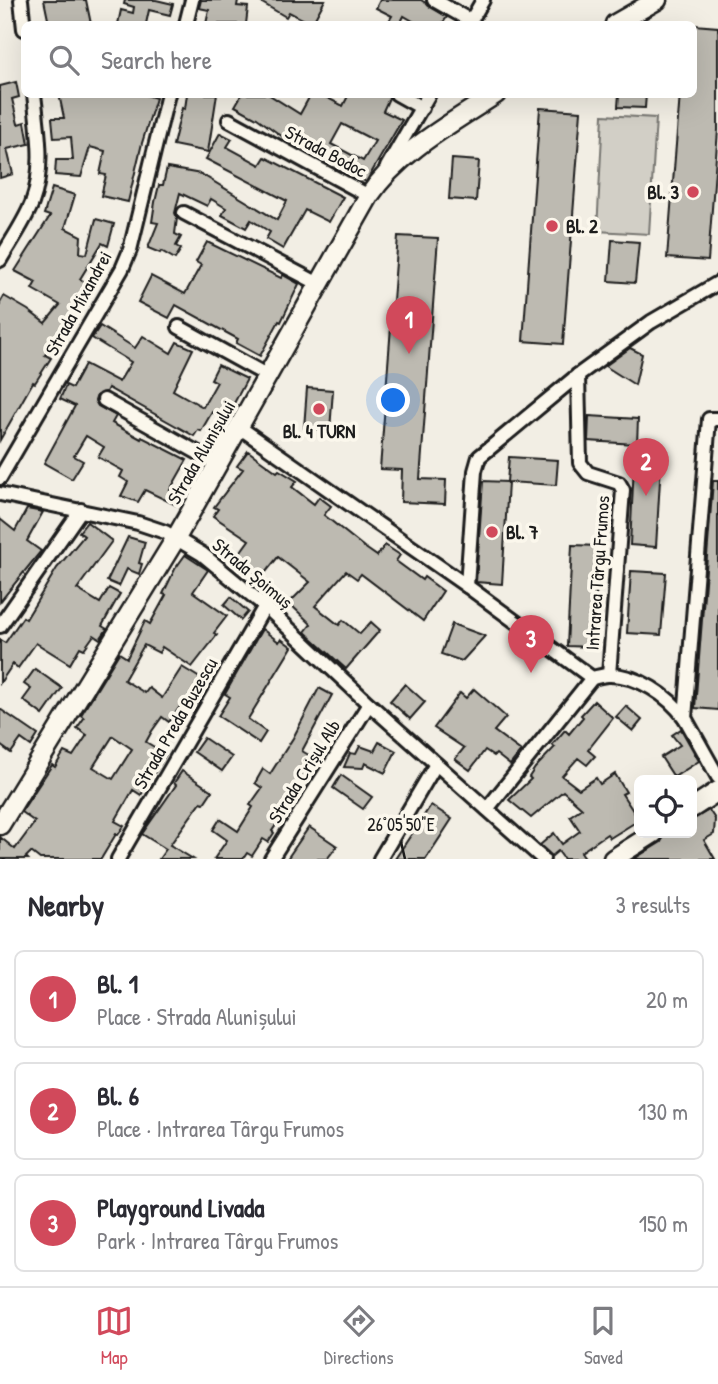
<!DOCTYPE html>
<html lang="en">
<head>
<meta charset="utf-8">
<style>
	body { margin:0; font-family:"Patrick Hand",sans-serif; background:#f2f2f3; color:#2b2b33 }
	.controls { position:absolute; right:21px; bottom:21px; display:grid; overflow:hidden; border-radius:10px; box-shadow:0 7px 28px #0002 }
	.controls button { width:63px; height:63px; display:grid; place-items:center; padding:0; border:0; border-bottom:2px solid #e1e1e2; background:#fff; color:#2b2b33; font:35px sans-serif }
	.you { position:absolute; left:394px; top:401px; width:24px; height:24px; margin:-18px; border:5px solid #fff; border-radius:50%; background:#1a73e8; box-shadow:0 0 0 10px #1a73e833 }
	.badge { display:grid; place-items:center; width:46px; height:46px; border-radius:50%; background:#d1495b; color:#fff; font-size:23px; font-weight:700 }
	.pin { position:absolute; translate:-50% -58px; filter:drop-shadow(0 2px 4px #0008) }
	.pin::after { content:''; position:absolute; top:37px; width:24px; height:21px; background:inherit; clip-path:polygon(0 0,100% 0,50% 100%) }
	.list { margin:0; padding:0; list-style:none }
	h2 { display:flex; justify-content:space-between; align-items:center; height:91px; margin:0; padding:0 28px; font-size:30px }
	h2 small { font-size:23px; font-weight:400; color:#7c7c81 }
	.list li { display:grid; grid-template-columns:46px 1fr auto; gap:21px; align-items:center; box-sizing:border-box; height:98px; margin:0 14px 14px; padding:0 14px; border:2px solid #e1e1e2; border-radius:10px }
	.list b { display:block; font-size:26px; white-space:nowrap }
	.list p { margin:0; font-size:23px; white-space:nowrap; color:#7c7c81 }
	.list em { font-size:23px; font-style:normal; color:#7c7c81 }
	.icon { flex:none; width:38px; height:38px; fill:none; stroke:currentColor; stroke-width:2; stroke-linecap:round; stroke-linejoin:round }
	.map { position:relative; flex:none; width:718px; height:859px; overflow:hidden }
	.search { position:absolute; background:#fff; box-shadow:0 7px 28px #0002; left:21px; right:21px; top:21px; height:77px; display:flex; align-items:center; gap:18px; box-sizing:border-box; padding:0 24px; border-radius:10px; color:#7c7c81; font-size:26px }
	.sheet { height:427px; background:#fff }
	nav { display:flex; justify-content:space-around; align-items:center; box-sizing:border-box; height:98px; border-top:2px solid #e1e1e2; background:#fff; font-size:19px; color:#7c7c81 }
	nav a { display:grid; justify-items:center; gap:4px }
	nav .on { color:#d1495b }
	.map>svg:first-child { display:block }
	.green { fill:#d2cfc6; stroke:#777671; stroke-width:2 }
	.building { fill:#bdbab1; stroke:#1c1c1c; stroke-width:2; fill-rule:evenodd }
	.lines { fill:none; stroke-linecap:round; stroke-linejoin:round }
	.street-casing { stroke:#1c1c1c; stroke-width:18 }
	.secondary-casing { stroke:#1c1c1c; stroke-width:23 }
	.street { stroke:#fbf7ec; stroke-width:12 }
	.secondary { stroke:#fbf7ec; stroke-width:18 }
	.ticks { fill:none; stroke:#1c1c1c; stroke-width:2.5 }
	.poi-dot { fill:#d1495b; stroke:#fbf7ec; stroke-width:2.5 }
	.labels { text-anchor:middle; stroke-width:7; stroke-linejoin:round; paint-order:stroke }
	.street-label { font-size:19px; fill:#1c1c1c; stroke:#fbf7ec }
	.poi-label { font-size:19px; font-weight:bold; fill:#1c1c1c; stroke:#fbf7ec; text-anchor:start }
	.ticks-label { font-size:18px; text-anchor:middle; fill:#1c1c1c; stroke:#fbf7ec; stroke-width:7; stroke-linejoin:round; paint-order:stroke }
</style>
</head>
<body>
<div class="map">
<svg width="718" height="859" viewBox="0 0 718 859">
	<rect width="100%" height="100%" fill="#f2eee4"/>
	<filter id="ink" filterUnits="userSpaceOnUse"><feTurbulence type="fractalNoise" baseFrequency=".0143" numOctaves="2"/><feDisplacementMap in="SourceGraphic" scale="14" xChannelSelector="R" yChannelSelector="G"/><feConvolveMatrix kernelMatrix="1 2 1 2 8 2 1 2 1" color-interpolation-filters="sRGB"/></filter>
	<g filter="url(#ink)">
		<polygon class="green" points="603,115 656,118 649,234 597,231"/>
		<g class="building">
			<polygon points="44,0 86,0 91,24 49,24"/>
			<polygon points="125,0 156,0 173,4 170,15 149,10 146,24 118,24 121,10 133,13 134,7 124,4"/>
			<polygon points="201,0 238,0 237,6 248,7 246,24 206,24 209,10 199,8"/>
			<polygon points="257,0 325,0 312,24 289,12 286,17"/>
			<polygon points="380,0 421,0 447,17 442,24 418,24 404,16 400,24 387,24 392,16 376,8"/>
			<polygon points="694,25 718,27 718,130 708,261 667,258 680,94 694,94"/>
			<polygon points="16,82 19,97 12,99 18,124 25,122 29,144 7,149 13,174 0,178 0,86"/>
			<polygon points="59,94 143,94 156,98 142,143 128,202 101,196 106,175 100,174 105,151 90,147 81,177 55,175 56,160 73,160 71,137 54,138 52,118 64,118"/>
			<polygon points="187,94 217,94 208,152 173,145 182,108 185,109"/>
			<path d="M242,94H268L300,114L311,94H320L343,106L349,94H388L389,98L383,111L402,120L366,182L302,145L301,147L287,140L257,118L235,106ZM342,124L375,141L363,161L331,144Z"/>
			<polygon points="619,94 646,94 645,108 618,107"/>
			<polygon points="540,108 581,111 563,344 523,341"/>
			<polygon points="220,133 232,139 227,147 260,165 265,157 343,197 329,222 305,210 283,249 266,239 270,232 251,220 246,228 222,215 226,208 211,199 207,206 180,193 175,213 177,218 175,234 181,237 176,246 181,249 175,259 161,251 160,253 148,248 158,223 152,222 155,202 159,185 163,185 167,168 201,174 277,220 287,201 206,159"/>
			<polygon points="452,159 479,161 476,201 449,199"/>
			<polygon points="52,188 75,195 65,228 81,236 80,253 87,254 96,219 114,224 108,246 102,243 80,279 92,286 71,322 45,355 51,358 35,383 33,382 0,440 0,303 4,296 28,310 45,323 60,305 32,289 36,282 15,271 50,216 44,214"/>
			<polygon points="398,236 438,238 420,479 446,480 445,504 401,502 402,470 380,469"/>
			<polygon points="612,240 639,242 635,283 609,281"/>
			<polygon points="207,242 281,278 283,275 299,284 281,322 279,321 260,356 236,343 238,339 225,332 176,305 169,318 138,302 151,276 185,294 201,265 196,262"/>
			<polygon points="100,326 135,348 143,336 171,353 177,342 193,349 173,390 203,407 217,382 211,379 218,365 247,379 232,407 236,409 228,421 212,412 201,431 198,430 194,436 108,388 106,392 97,395 95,401 98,406 116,416 112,423 141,439 142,437 187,460 170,490 181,495 176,505 145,490 138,502 121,496 128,482 120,477 123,471 98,457 104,447 86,436 74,456 83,461 72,479 44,463 75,406 60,399 66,385 72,388 85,364 119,382 131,362 92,338"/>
			<polygon points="630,348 642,354 635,385 605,366"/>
			<polygon points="307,388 333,390 330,430 304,428"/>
			<polygon points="589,416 638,419 637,444 662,446 656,547 630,545 635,444 588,441"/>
			<polygon points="248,451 277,472 279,470 297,481 292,487 314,504 319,497 331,506 324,515 364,547 377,556 385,545 400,555 396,561 422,580 424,577 443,591 423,621 361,574 357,579 346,571 315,606 339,625 343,620 360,634 371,622 380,630 346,669 305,632 311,624 289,603 310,582 278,557 261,578 236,558 249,540 213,516 218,509 214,507 243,469 237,466"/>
			<polygon points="509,457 558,460 556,485 508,482 502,584 476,582 483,481 507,482"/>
			<polygon points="713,481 718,481 718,710 695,708"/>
			<polygon points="27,509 43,512 27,541 41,551 0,602 0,519 15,531"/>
			<polygon points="87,522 112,541 77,589 100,603 109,588 120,594 102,626 107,629 100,639 94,635 84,649 80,647 70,664 36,643 18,668 13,664 0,683 0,640 5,643 23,617 26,619 57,568 84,536 79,532"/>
			<polygon points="128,537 145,542 139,563 142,564 139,574 127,569 119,586 107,581"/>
			<polygon points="572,545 599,546 593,647 567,646"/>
			<path d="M185,555L208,570L193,592L227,616L214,633L217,635L192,667L162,647L159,653L144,645L124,680L145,693L149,688L162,698L182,667L208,683L200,695L195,692L188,703L184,701L169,722L162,717L152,731L146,742L166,754L141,795L133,790L115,821L124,826L118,835L116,834L101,859H40L31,852L26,857L28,859H0V837L15,849L35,822L21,812L52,765L55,767L64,752L73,756L87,735L77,728L84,718L81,715L119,653L127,658L145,621L150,624L166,595L163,594L175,569ZM113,736L132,749L113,779L93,767Z"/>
			<polygon points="631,571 666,573 661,635 627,633"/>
			<polygon points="231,597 248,612 241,620 224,605"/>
			<polygon points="452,624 485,636 462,661 441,654"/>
			<polygon points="262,629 279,642 281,639 292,647 248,719 266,732 259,743 218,716 230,697 225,694"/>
			<polygon points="35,669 62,688 43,715 23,700 31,689 24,684"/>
			<polygon points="405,684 425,702 410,719 390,701"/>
			<polygon points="319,688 332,695 302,751 317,760 304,781 301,779 279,812 283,815 272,831 274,833 268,842 263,839 252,856 247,853 243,859 214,859 227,840 213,830 220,819 238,831 253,807 250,805 262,788 255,783 263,769 270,774 293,738"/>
			<polygon points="474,689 506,717 494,731 521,751 510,765 496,754 494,756 485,750 470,770 455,759 464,748 434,728 460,693 466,698"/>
			<polygon points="594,701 613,718 588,750 595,756 587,765 578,758 562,776 579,789 596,778 600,784 615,774 626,792 622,794 639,820 610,838 607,834 581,852 586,859 564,859 558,851 552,856 540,845 554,833 562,844 580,831 570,816 582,808 563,791 531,818 509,800 531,779 529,777 535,768 555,747 552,745 565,730 569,734 583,717 581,715"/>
			<polygon points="626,706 642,720 633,731 616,717"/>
			<polygon points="0,709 38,735 31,746 21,739 11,753 0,745"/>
			<polygon points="681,729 699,761 674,777 661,757 680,745 672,735"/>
			<polygon points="204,738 232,757 222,771 194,752"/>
			<polygon points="379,742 396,751 385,773 365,763 363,768 344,767 350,753 356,754 360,746 374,751"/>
			<polygon points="182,771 212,791 204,803 201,802 170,845 193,859 159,859 166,849 142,834 176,785 174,783"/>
			<polygon points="341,775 372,797 363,809 333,788"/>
			<polygon points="431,805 452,819 426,859 395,859"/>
			<polygon points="709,810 715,819 714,834 704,840 715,859 634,859 661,842 665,833 692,833 692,819"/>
			<polygon points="309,827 337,846 327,859 287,859"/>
		</g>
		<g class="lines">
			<defs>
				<g id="street">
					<polyline points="21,0 24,29"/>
					<polyline points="434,0 471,21"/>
					<polyline points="186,24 192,0"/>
					<polyline points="469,24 483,0"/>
					<polyline points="397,94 422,108"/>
					<polyline points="229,120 369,196"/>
					<polyline points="387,167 429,94"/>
					<polyline points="184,213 319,284"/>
					<path d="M0,260C11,241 24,223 32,203C45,167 38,131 34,94"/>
					<polyline points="179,327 268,376"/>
					<polyline points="578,375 580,463 588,473 619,483 623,490 609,675"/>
					<polyline points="104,400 218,464"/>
					<polyline points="718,419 709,419 685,718 718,777"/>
					<path d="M239,427L467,586L592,678C597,677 603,675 608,675C637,674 669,696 685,718"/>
					<polyline points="0,478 122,269 130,250 168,94"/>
					<polyline points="0,494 138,523 165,532 202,554 265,606 369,704 543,859"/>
					<polyline points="467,586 475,471 479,457 578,375 651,322 718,283"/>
					<polyline points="0,626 81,510"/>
					<polyline points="487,809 592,678"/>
					<polyline points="118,859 265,606"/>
					<polyline points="271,859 369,704"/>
					<polyline points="380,859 436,764"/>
				</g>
				<g id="secondary">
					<polyline points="615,24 657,0"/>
					<polyline points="692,808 718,791"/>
					<path d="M0,825L176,538L369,196C398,152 452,123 496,94"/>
					<polyline points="613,859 654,833"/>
				</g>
			</defs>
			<use href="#street" class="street-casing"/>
			<use href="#secondary" class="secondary-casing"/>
			<use href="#street" class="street"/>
			<use href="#secondary" class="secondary"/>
		</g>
	</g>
	<path class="ticks" d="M401,842L405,859"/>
	<g class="poi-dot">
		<circle cx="693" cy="192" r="7"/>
		<circle cx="552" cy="226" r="7"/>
		<circle cx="319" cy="409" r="7"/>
		<circle cx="492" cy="532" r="7"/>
	</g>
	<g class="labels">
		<g class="street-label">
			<text transform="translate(326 151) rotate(28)" y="7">Strada Bodoc</text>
			<text transform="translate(78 303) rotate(-61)" y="7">Strada Mixandrei</text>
			<text transform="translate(201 452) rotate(-60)" y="7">Strada Alunișului</text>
			<text transform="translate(253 573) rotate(40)" y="7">Strada Șoimuș</text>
			<text transform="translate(597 573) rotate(-86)" y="7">Intrarea Târgu Frumos</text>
			<text transform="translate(175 723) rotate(-60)" y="7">Strada Preda Buzescu</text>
			<text transform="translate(304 771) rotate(-58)" y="7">Strada Crișul Alb</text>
		</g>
		<g class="poi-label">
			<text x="679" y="199" text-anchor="end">Bl. 3</text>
			<text x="566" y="233">Bl. 2</text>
			<text x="319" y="438" text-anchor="middle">Bl. 4 TURN</text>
			<text x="506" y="539">Bl. 7</text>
		</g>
	</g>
	<g class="ticks-label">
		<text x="401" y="831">26°05'50"E</text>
	</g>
</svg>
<div class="controls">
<button><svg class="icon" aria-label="locate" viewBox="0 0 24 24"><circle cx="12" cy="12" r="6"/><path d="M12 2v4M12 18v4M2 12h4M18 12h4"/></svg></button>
</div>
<div class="you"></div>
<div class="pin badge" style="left:409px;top:354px">1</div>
<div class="pin badge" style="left:646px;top:496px">2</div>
<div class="pin badge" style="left:531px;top:673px">3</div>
<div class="search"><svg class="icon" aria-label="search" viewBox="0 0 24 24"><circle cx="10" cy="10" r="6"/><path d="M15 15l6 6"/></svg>Search here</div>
</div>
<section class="sheet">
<h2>Nearby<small>3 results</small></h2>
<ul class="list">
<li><span class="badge">1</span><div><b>Bl. 1</b><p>Place · Strada Alunișului</p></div><em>20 m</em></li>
<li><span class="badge">2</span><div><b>Bl. 6</b><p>Place · Intrarea Târgu Frumos</p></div><em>130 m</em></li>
<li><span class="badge">3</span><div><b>Playground Livada</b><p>Park · Intrarea Târgu Frumos</p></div><em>150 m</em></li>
</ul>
</section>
<nav>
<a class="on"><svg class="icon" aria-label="map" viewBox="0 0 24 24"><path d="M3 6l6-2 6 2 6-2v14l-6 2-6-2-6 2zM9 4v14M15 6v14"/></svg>Map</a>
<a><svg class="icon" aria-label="directions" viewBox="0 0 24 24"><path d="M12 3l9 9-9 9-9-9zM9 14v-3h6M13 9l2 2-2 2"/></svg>Directions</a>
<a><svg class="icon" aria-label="saved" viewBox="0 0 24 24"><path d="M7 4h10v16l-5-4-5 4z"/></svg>Saved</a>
</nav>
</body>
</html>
